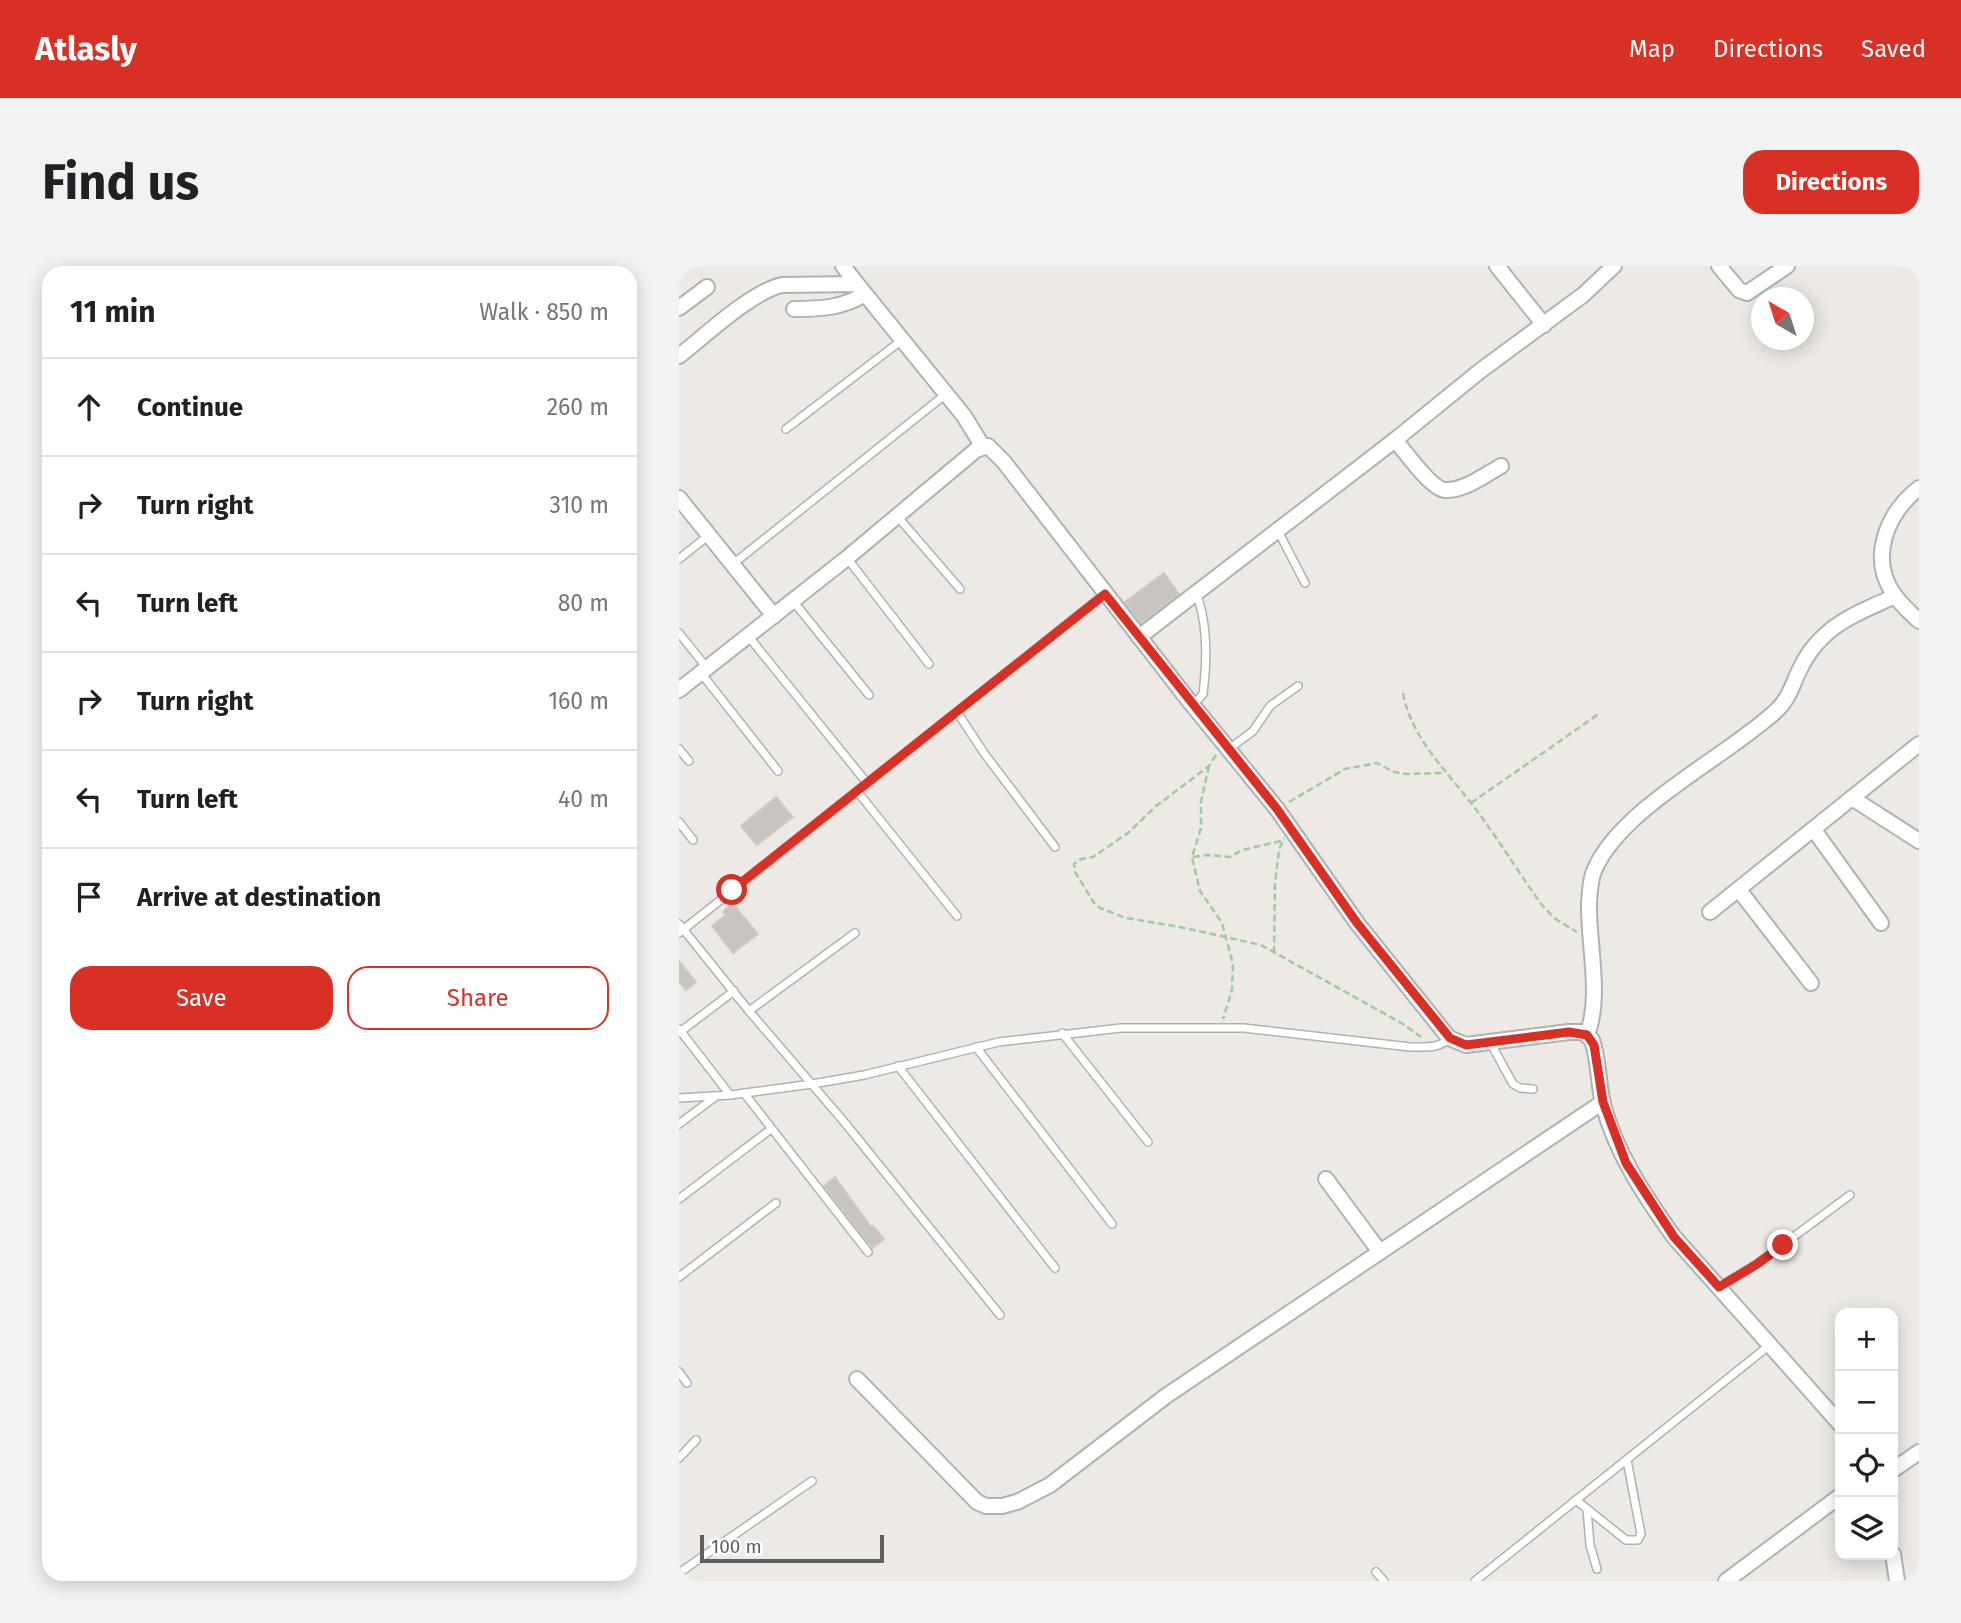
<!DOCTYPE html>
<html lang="en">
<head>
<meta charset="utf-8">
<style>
	body { margin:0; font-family:"Fira Sans",sans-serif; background:#f2f2f2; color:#202124 }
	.controls { position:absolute; right:21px; bottom:21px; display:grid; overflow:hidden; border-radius:14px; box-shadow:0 4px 18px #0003 }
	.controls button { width:63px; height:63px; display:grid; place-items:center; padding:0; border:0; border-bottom:2px solid #e0e0e0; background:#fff; color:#202124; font:35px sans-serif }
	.compass { position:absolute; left:1072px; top:21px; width:63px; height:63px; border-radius:50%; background:#fff; box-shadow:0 4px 18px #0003; rotate:321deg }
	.scale { position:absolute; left:21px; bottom:18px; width:184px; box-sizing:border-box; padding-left:7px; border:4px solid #5c6063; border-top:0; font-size:19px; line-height:24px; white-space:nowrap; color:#5c6063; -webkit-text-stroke:5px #fff; paint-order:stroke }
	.stop { position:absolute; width:21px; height:21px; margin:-16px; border:5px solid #d93025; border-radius:50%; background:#fff }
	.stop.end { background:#d93025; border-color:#fff; box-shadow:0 2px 7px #0008 }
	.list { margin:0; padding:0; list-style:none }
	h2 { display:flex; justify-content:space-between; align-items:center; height:91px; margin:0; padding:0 28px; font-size:30px }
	h2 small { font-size:23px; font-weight:400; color:#757577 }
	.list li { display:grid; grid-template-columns:46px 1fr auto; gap:21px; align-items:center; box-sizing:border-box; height:98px; padding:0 28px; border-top:2px solid #e0e0e0 }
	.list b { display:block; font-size:26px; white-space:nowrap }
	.list em { font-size:23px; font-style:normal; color:#757577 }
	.actions { display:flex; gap:14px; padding:21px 28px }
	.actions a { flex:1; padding:16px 0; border:2px solid #d93025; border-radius:21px; text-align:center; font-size:24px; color:#d93025 }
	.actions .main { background:#d93025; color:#fff }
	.icon { flex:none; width:38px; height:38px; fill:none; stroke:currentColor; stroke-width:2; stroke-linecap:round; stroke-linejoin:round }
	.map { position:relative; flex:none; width:1240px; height:1315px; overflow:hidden; border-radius:21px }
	header { display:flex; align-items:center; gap:42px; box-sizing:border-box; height:98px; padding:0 35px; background:#d93025; color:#fff }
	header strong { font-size:33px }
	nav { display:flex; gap:38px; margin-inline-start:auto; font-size:24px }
	.intro { display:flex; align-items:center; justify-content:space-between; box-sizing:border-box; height:168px; padding:0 42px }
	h1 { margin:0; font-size:49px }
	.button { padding:18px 32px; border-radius:21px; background:#d93025; color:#fff; font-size:24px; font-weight:700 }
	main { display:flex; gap:42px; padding:0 42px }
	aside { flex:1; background:#fff; border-radius:21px; box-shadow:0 4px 18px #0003 }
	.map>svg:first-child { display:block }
	.building { fill:#c9c4c0; stroke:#d1cac3; stroke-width:2 }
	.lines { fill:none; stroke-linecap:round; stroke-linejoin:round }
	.lane-casing { stroke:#afb2b5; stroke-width:10 }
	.street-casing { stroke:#afb2b5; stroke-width:18 }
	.path { stroke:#a0caa3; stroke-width:2.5; stroke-dasharray:7 3.5; stroke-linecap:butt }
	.lane { stroke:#fff; stroke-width:7 }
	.street { stroke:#fff; stroke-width:14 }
	.route { stroke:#d93025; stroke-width:9 }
</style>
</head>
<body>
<header>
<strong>Atlasly</strong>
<nav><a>Map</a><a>Directions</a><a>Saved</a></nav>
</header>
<div class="intro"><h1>Find us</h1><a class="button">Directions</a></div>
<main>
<aside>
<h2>11 min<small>Walk · 850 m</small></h2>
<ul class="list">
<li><svg class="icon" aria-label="ahead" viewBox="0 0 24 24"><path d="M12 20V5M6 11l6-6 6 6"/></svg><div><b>Continue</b></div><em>260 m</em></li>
<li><svg class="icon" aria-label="right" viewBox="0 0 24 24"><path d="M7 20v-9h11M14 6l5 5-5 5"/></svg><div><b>Turn right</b></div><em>310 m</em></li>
<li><svg class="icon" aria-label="left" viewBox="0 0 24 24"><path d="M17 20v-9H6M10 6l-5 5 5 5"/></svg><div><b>Turn left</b></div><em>80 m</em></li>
<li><svg class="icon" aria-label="right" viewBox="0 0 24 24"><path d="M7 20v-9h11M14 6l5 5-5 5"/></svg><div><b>Turn right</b></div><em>160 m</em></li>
<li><svg class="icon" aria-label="left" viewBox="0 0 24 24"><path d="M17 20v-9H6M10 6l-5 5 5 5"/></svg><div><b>Turn left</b></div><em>40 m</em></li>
<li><svg class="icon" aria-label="arrive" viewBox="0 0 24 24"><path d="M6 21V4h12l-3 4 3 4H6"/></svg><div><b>Arrive at destination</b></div></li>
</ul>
<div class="actions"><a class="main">Save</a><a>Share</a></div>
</aside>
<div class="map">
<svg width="1240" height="1315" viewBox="0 0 1240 1315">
	<rect width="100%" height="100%" fill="#ede9e4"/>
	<g class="building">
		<polygon points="485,307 500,328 462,357 446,336"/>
		<polygon points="97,531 114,551 78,579 62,560"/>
		<polygon points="53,637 79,668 54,687 33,660 47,649 44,646"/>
		<polygon points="0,695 17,716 7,724 0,716"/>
		<polygon points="156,911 192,961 194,960 205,973 193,982 145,920"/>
	</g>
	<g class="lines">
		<defs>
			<g id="lane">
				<polyline points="107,163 223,74"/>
				<polyline points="218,250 281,323"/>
				<polyline points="599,265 626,317"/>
				<polyline points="168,292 250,398"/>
				<polyline points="0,293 30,269"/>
				<polyline points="54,298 267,128"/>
				<polyline points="114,335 190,429"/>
				<polyline points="0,367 28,402"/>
				<polyline points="70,371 188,517"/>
				<polyline points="22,407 99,505"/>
				<path d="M514,439L524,428C528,396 529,357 517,327"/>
				<polyline points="278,446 305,487 376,581"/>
				<polyline points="0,483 10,495"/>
				<polyline points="550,483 574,465 591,440 619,420"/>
				<polyline points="178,525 278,650"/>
				<polyline points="0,556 14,574"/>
				<polyline points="0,658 70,745 166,857 321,1049"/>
				<polyline points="0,667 426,328"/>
				<polyline points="70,745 176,667"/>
				<polyline points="0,763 51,829"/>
				<polyline points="1,766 55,725"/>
				<polyline points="383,767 469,876"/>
				<polyline points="811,776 834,818 841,822 854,823"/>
				<polyline points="297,781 433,958"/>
				<polyline points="219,800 376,1002"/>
				<polyline points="65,827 189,986"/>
				<path d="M0,832L51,829L133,818L185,809L320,776L442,762H565L731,781C744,781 761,783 770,772"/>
				<polyline points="0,858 36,831"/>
				<polyline points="0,933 92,863"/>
				<polyline points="0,1011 97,937"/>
				<polyline points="1040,1021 1078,998 1171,929"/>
				<polyline points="0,1106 8,1117"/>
				<polyline points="0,1192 17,1174"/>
				<polyline points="897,1234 947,1274 959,1274 962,1268 948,1194"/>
				<polyline points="908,1243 911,1279 918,1303"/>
				<polyline points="697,1306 705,1315"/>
				<polyline points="0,1307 133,1215"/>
				<polyline points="796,1315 1092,1078"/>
			</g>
			<g id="street">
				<polyline points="164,0 178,18"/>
				<polyline points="818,0 865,59"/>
				<polyline points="1040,0 1060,24 1068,27 1108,0"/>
				<polyline points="0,42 28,21"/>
				<path d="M115,43C142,43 163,42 186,28"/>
				<path d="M0,90C27,69 72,26 103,19L178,18L285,150L304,181"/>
				<path d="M716,174C726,185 752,223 766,224C785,225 806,209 822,200"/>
				<path d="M1240,222C1208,247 1190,291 1214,327C1221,338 1231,346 1240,355"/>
				<polyline points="0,232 95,350"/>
				<polyline points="460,371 716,174 801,105 904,29 935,0"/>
				<path d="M0,424L168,292L297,184L309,180L325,196L507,431L598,543L678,657L770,772L787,779L890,766H904L913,774C920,794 919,817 924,838C937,887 965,929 995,971L1161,1158"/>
				<polyline points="1173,532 1240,575"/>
				<polyline points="1135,564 1202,657"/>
				<polyline points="1060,624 1132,717"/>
				<polyline points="1031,646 1240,478"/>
				<path d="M908,769C923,730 909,679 910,636C911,626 911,615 915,605C941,542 1048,491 1098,444C1110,433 1114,417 1121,403C1127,390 1136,378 1146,369C1165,351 1193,341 1216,330"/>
				<polyline points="647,913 701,986"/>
				<polyline points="178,1113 298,1236 307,1240 323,1240 338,1236 371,1219 487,1130 924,836"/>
				<polyline points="1214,1204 1240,1186"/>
				<polyline points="1214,1288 1218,1315"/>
				<polyline points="1047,1315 1161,1230"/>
			</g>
		</defs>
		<use href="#lane" class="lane-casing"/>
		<use href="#street" class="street-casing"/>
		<g class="path">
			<path d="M724,427C732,471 765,502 792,537C817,569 839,606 863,639L875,652L898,666"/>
			<polyline points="537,489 530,500 476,541 449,567 414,591 402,593 395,598 396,606 415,637 421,642 447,652 501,661 582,679 724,758 742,771"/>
			<polyline points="530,500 522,535 522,562 513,591 521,625 543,657 554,698 553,724 544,753"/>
			<polyline points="610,536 666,503 698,497 715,506 727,508 765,507"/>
			<polyline points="792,537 921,447"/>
			<polyline points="514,591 528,589 551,591 563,584 602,575"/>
			<polyline points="595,687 596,617 600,584 605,572"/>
		</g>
		<use href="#lane" class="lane"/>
		<use href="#street" class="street"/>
	</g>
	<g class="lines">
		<polyline class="route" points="53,624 426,328 598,543 678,657 771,772 787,779 890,766 908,769 915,779 924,836 947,897 995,971 1040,1021 1078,998 1104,979"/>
	</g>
</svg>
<div class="controls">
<button>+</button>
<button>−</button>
<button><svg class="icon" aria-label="locate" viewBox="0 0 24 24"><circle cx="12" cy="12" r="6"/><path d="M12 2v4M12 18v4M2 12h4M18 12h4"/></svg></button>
<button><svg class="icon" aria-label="layers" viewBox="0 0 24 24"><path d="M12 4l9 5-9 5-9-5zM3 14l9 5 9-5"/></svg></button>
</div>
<svg class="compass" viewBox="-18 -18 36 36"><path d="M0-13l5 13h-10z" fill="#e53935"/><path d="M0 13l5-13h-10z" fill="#757577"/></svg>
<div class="scale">100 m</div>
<div class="stop" style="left:53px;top:624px"></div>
<div class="stop end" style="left:1104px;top:979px"></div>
</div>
</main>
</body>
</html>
